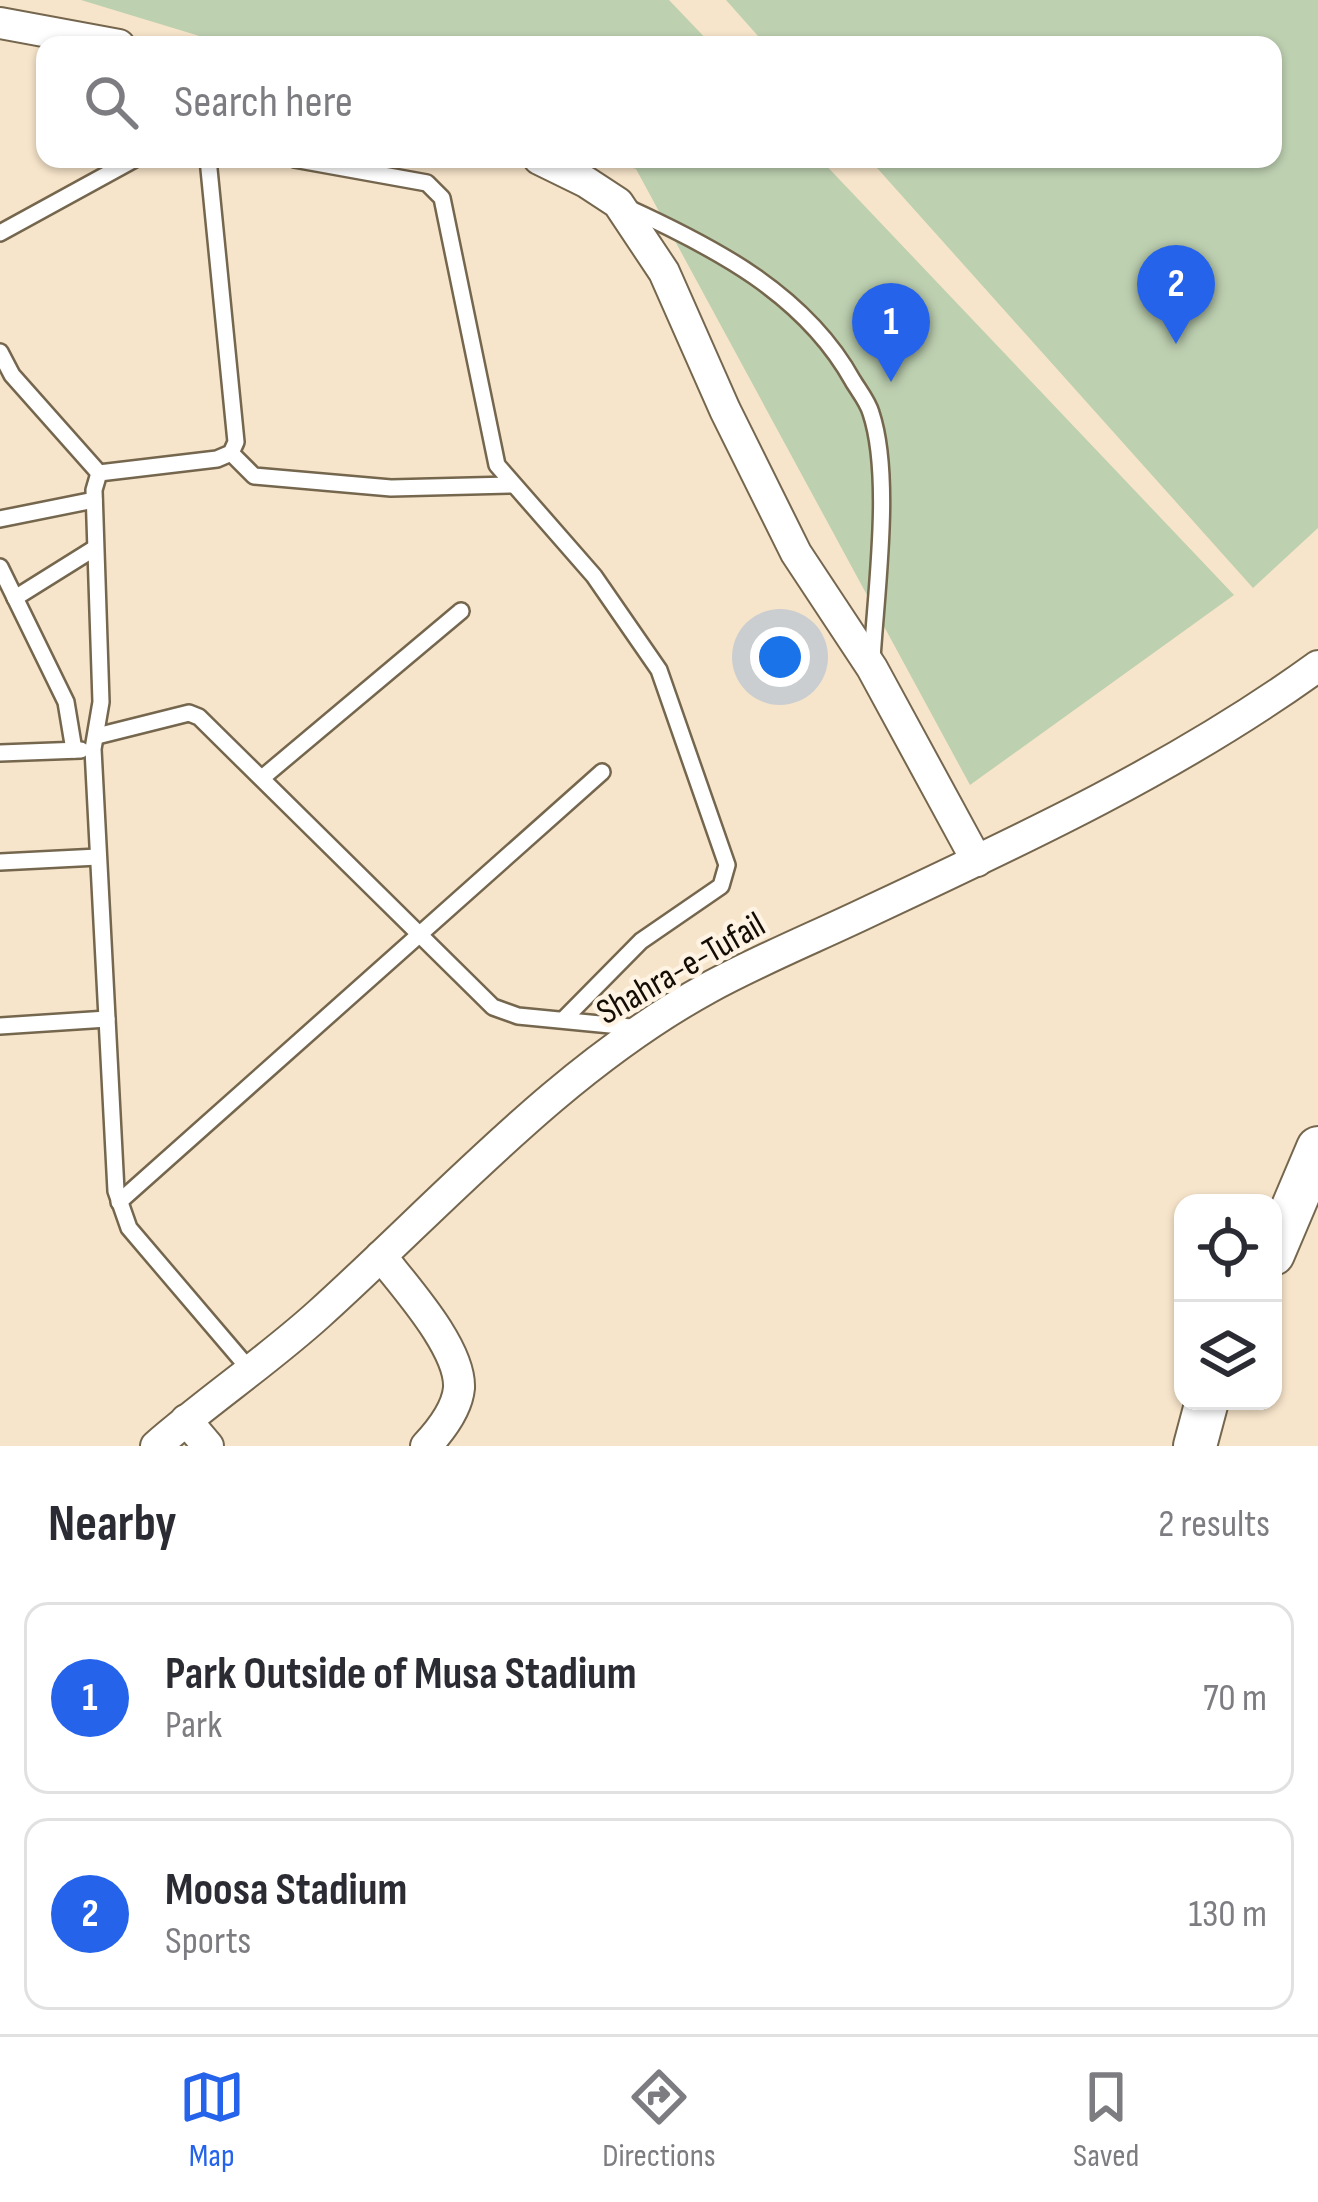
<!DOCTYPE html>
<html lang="en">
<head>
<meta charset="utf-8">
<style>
	body { margin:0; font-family:"Sofia Sans Condensed",sans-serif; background:#f2f2f3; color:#2b2b33 }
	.controls { position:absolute; right:36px; bottom:36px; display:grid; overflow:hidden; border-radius:24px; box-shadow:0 3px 9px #0004 }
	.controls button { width:108px; height:108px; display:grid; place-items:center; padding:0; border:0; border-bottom:3px solid #e1e1e2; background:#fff; color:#2b2b33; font:60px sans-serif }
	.you { position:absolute; left:780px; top:657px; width:42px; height:42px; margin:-30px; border:9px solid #fff; border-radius:50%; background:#1a73e8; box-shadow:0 0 0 18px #1a73e833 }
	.badge { display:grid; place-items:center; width:78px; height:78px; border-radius:50%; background:#2563eb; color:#fff; font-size:39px; font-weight:700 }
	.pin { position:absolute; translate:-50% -99px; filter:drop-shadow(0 3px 6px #0008) }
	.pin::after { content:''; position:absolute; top:63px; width:42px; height:36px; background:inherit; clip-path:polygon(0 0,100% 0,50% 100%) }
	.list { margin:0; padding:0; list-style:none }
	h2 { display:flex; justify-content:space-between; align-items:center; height:156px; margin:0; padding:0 48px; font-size:51px }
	h2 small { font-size:39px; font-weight:400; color:#7c7c81 }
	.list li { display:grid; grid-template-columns:78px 1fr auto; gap:36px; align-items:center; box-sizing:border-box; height:192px; margin:0 24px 24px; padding:0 24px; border:3px solid #e1e1e2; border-radius:24px }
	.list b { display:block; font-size:45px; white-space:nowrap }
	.list p { margin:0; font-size:39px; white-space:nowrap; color:#7c7c81 }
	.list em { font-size:39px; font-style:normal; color:#7c7c81 }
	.icon { flex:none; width:66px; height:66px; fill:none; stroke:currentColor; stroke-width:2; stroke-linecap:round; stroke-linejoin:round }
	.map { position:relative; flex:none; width:1318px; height:1446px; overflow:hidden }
	.search { position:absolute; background:#fff; box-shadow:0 3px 9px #0004; left:36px; right:36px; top:36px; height:132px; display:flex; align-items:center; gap:30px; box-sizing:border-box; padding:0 42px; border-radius:24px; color:#7c7c81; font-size:45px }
	.sheet { height:588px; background:#fff }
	nav { display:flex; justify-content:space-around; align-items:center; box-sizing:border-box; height:168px; border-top:3px solid #e1e1e2; background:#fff; font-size:33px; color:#7c7c81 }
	nav a { display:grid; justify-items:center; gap:6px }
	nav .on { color:#2563eb }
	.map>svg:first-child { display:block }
	.green { fill:#bdd0b0 }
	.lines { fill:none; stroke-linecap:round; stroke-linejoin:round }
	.lane-casing { stroke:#75664e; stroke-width:20 }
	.street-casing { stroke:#75664e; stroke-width:34 }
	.secondary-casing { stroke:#75664e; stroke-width:46 }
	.lane { stroke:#fff; stroke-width:15 }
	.street { stroke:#fff; stroke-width:30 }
	.secondary { stroke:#fff; stroke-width:42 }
	.labels { text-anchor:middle; stroke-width:9; stroke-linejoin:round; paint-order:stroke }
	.street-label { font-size:36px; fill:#130d05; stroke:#fff4e4 }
</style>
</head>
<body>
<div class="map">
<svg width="1318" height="1446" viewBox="0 0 1318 1446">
	<rect width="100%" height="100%" fill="#f7e5cb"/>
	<g class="green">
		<polygon points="81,0 669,0 712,45 229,45"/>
		<polygon points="726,0 1318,0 1318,528 1253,588 869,159 1273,159 1273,45 766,45"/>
		<polygon points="604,159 820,159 1234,595 970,785 636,169"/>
	</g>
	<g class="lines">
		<defs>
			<g id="lane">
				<polyline points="208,159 236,442 231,453 217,459 99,473 94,490 101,702 93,749 116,1191 129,1228 250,1370"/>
				<polyline points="294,159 427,183 442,198 497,465 594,576 659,670 727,865 721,886 641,941 564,1019"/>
				<path d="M626,207C714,247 805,294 853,381C859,391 868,402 871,413C892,476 876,591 872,659"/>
				<polyline points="0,233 135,159"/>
				<polyline points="0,352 12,375 99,473"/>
				<polyline points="231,453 254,476 391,488 512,485"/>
				<polyline points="0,519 94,500"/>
				<polyline points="0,567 66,702 74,750"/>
				<polyline points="15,598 95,548"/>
				<polyline points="97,736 189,713 199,717 493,1007 518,1016 641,1028"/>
				<polyline points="0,753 81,750"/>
				<polyline points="262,778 461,611"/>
				<polyline points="0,862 98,857"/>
				<polyline points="0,1026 107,1019"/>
				<polyline points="119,1202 602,772"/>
			</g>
			<g id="street">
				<polyline points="0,23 119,45"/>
				<polyline points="539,159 586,182 618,203 664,272 725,410 796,553 872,668 977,861"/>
				<path d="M381,1256C405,1287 461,1348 459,1388C457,1410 440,1431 426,1446"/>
				<polyline points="186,1420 208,1446"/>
				<path d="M156,1446C209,1400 267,1361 319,1314C444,1201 559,1070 708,988C761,959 818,936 872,910C1026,838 1180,766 1318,666"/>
			</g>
			<g id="secondary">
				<polyline points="1273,1254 1318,1148"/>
				<polyline points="1195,1446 1207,1401"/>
			</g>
		</defs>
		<use href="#lane" class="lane-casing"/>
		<use href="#street" class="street-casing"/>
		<use href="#secondary" class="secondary-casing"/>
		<use href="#lane" class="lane"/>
		<use href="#street" class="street"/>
		<use href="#secondary" class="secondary"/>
	</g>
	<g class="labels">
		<g class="street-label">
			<text transform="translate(680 967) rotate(-30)" y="13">Shahra-e-Tufail</text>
		</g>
	</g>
</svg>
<div class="controls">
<button><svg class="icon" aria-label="locate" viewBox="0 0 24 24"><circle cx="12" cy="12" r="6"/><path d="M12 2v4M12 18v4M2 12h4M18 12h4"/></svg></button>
<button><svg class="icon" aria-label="layers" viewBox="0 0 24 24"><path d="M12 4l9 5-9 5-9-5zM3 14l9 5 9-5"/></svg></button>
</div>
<div class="you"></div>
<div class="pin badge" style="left:891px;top:382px">1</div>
<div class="pin badge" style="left:1176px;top:344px">2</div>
<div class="search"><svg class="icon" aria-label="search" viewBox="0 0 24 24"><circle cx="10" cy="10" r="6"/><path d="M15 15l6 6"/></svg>Search here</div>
</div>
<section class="sheet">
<h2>Nearby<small>2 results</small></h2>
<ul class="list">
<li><span class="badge">1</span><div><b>Park Outside of Musa Stadium</b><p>Park</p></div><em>70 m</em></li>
<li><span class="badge">2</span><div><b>Moosa Stadium</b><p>Sports</p></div><em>130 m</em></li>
</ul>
</section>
<nav>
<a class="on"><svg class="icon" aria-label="map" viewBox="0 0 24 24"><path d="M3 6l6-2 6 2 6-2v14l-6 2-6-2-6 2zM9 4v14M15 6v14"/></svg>Map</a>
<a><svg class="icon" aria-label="directions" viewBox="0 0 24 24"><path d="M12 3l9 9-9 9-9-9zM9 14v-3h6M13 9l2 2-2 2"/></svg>Directions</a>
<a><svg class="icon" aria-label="saved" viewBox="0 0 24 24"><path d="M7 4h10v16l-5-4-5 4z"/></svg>Saved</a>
</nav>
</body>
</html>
